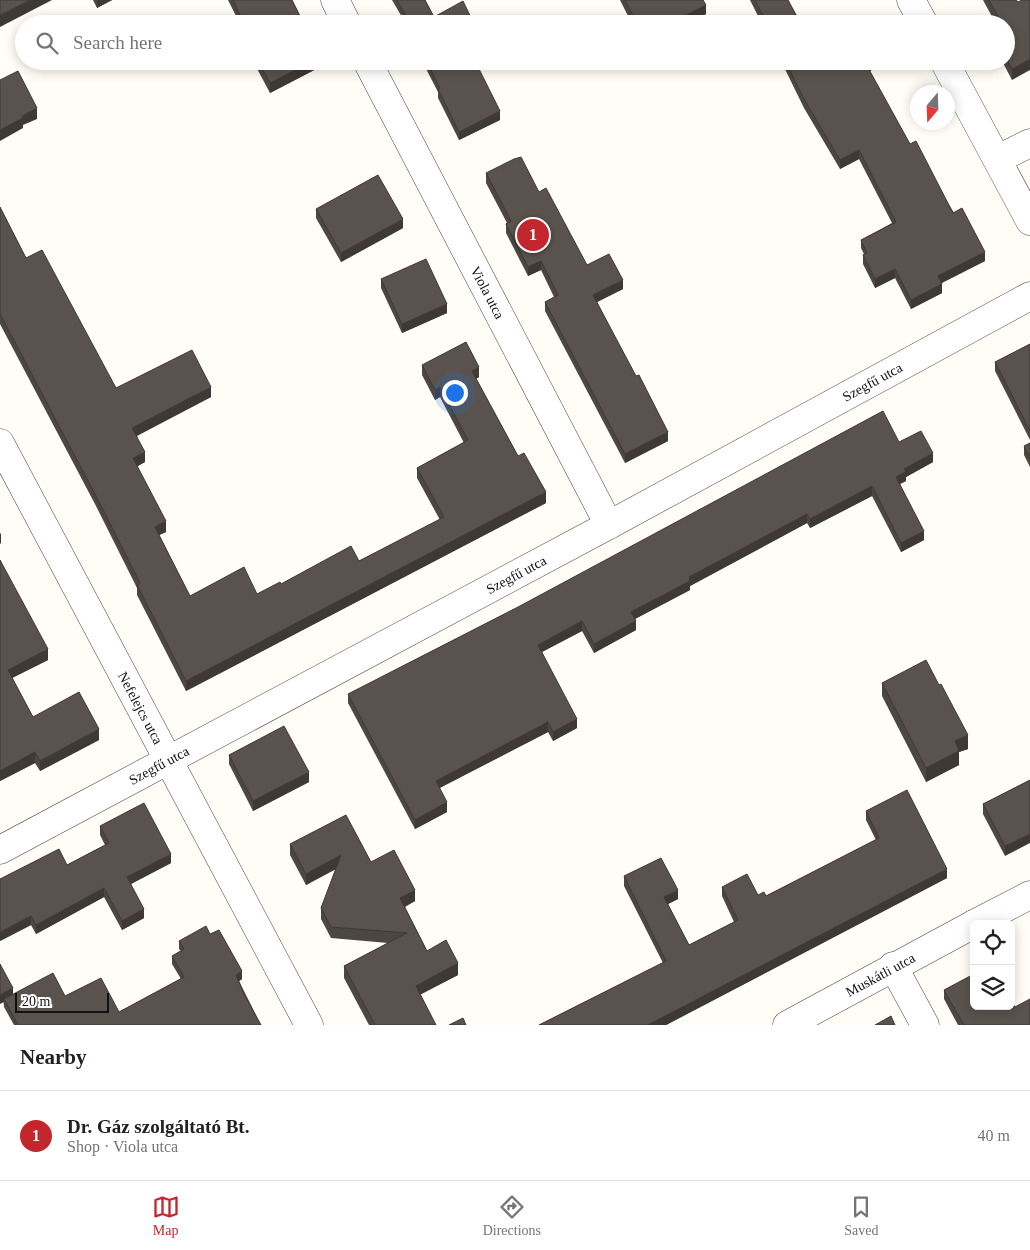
<!DOCTYPE html>
<html lang="en">
<head>
<meta charset="utf-8">
<style>
	body { margin:0; font-family:"Times New Roman",serif; background:#f2f2f2; color:#202124 }
	.controls { position:absolute; right:15px; bottom:15px; display:grid; overflow:hidden; border-radius:8px; box-shadow:0 2px 12px #0003 }
	.controls button { width:45px; height:45px; display:grid; place-items:center; padding:0; border:0; border-bottom:1px solid #e0e0e0; background:#fff; color:#202124; font:25px sans-serif }
	.compass { position:absolute; left:910px; top:85px; width:45px; height:45px; border-radius:50%; background:#fff; box-shadow:0 2px 12px #0003; rotate:199deg }
	.scale { position:absolute; left:15px; bottom:12px; width:94px; box-sizing:border-box; padding-left:5px; border:2px solid #111; border-top:0; font-size:14px; line-height:18px; white-space:nowrap; color:#111; -webkit-text-stroke:4px #fff; paint-order:stroke }
	.you { position:absolute; left:454px; top:392px; width:18px; height:18px; margin:-12px; border:4px solid #fff; border-radius:50%; background:#1a73e8; box-shadow:0 0 0 8px #1a73e833 }
	.badge { display:grid; place-items:center; width:32px; height:32px; border-radius:50%; background:#c4262e; color:#fff; font-size:16px; font-weight:700 }
	.pin { position:absolute; translate:-50% -50%; border:2px solid #fff; box-shadow:0 1px 5px #0006 }
	.list { margin:0; padding:0; list-style:none }
	h2 { display:flex; justify-content:space-between; align-items:center; height:65px; margin:0; padding:0 20px; font-size:21px }
	h2 small { font-size:16px; font-weight:400; color:#757577 }
	.list li { display:grid; grid-template-columns:32px 1fr auto; gap:15px; align-items:center; box-sizing:border-box; height:90px; padding:0 20px; border-top:1px solid #e0e0e0 }
	.list b { display:block; font-size:19px; white-space:nowrap }
	.list p { margin:0; font-size:16px; white-space:nowrap; color:#757577 }
	.list em { font-size:16px; font-style:normal; color:#757577 }
	.icon { flex:none; width:28px; height:28px; fill:none; stroke:currentColor; stroke-width:2; stroke-linecap:round; stroke-linejoin:round }
	.map { position:relative; flex:none; width:1030px; height:1025px; overflow:hidden }
	.search { position:absolute; background:#fff; box-shadow:0 2px 12px #0003; left:15px; right:15px; top:15px; height:55px; display:flex; align-items:center; gap:12px; box-sizing:border-box; padding:0 18px; border-radius:28px; color:#757577; font-size:19px }
	.sheet { height:155px; background:#fff }
	nav { display:flex; justify-content:space-around; align-items:center; box-sizing:border-box; height:70px; border-top:1px solid #e0e0e0; background:#fff; font-size:14px; color:#757577 }
	nav a { display:grid; justify-items:center; gap:2px }
	nav .on { color:#c4262e }
	.map>svg:first-child { display:block }
	.lines { fill:none; stroke-linecap:round; stroke-linejoin:round }
	.minor-casing { stroke:#444; stroke-width:29 }
	.minor { stroke:#fff; stroke-width:28 }
	.wall { fill:#4d4742 }
	.shaded-wall { fill:#3f3936 }
	.building { fill:#5a524d; stroke:#3f3936 }
	.labels { text-anchor:middle; stroke-width:5; stroke-linejoin:round; paint-order:stroke }
	.street-label { font-size:14px; fill:#111; stroke:#fff }
</style>
</head>
<body>
<div class="map">
<svg width="1030" height="1025" viewBox="0 0 1030 1025">
	<rect width="100%" height="100%" fill="#fffdf5"/>
	<g class="lines">
		<defs>
			<g id="minor">
				<polyline points="335,0 347,24"/>
				<polyline points="911,0 924,24"/>
				<path id="s1" d="M367,61L609,525"/>
				<polyline points="944,61 1030,221"/>
				<polyline points="998,159 1030,143"/>
				<path id="s2" d="M0,443L309,1025"/>
				<path id="s3" d="M0,850L609,525L1030,296"/>
				<polyline points="974,924 1030,895"/>
				<polyline points="893,966 925,1025"/>
				<path id="s4" d="M787,1025L974,924"/>
			</g>
		</defs>
		<use href="#minor" class="minor-casing"/>
		<use href="#minor" class="minor"/>
	</g>
	<g class="wall">
		<polygon points="93,0 112,0 97,8"/>
		<polygon points="228,0 292,0 304,24 240,24"/>
		<polygon points="392,0 425,0 434,17 474,24 406,24"/>
		<polygon points="620,0 703,0 706,14 687,24 632,24"/>
		<polygon points="750,0 788,0 801,24 762,24"/>
		<polygon points="983,0 1016,0 1012,80 1002,61 1006,61 1006,24 996,24"/>
		<polygon points="253,61 320,61 320,67 270,93"/>
		<polygon points="422,61 475,61 500,120 459,140 438,98 438,92"/>
		<polygon points="781,61 870,61 871,71 869,71 910,144 985,261 941,283 942,293 911,309 895,278 875,288 863,264 863,255 864,254 861,248 861,240 892,223 859,159 840,169 804,108"/>
		<polygon points="486,173 539,192 587,265 623,289 597,302 668,441 625,463 545,311 545,302 554,297 541,270 528,276 506,233 506,224 507,223 486,183"/>
		<polygon points="0,207 26,258 116,388 211,397 137,436 145,462 137,466 166,532 159,535 190,596 257,594 281,584 359,561 440,520 417,478 417,468 464,443 440,397 435,400 422,375 422,365 479,377 476,379 518,456 546,503 186,691 137,595 137,588 96,506 0,324"/>
		<polygon points="316,209 403,228 341,262 316,218"/>
		<polygon points="381,279 447,313 402,333 381,288"/>
		<polygon points="1030,344 1030,440 995,371 995,362"/>
		<polygon points="899,442 933,462 906,477 906,481 900,484 924,540 901,552 872,496 810,528 807,523 690,586 690,590 635,619 636,630 594,653 582,631 542,652 577,728 553,741 548,732 439,788 447,812 415,829 348,703 348,694"/>
		<polygon points="1030,443 1030,467 1024,455 1024,446"/>
		<polygon points="0,560 48,660 12,678 33,717 99,740 40,771 35,763 0,781"/>
		<polygon points="882,683 939,685 968,749 959,752 959,765 926,782 882,696"/>
		<polygon points="229,755 309,782 253,811 229,764"/>
		<polygon points="1030,780 1005,856 983,814 983,804"/>
		<polygon points="866,811 947,878 666,1025 539,1025 663,963 624,886 624,876 678,899 668,904 689,945 734,922 722,896 722,887 758,895 766,896 876,840 866,820"/>
		<polygon points="100,826 171,863 131,884 144,918 122,930 104,897 36,934 31,925 0,941 67,865 105,845 100,835"/>
		<polygon points="290,844 371,862 415,901 405,907 427,951 458,975 420,994 436,1025 369,1025 344,978 344,966 388,943 331,938 321,919 321,908 336,869 306,885 290,855"/>
		<polygon points="210,934 242,979 239,981 261,1025 14,1025 4,1007 0,964 13,994 65,996 119,1012 181,979 172,964 172,956 181,951 179,949 179,941"/>
		<polygon points="944,990 1015,1007 1030,1025 958,1025 944,999"/>
	</g>
	<g class="shaded-wall">
		<polygon points="30,0 52,0 0,27 0,15"/>
		<polygon points="97,0 112,0 97,8"/>
		<polygon points="706,5 706,14 687,24 669,24"/>
		<polygon points="1030,59 1030,70 1012,80 1012,69"/>
		<polygon points="313,61 320,61 320,67 270,93 270,83"/>
		<polygon points="871,62 871,71 866,73 866,64"/>
		<polygon points="37,108 37,119 23,125 23,128 0,141 0,130 22,116"/>
		<polygon points="500,111 500,120 459,140 459,132"/>
		<polygon points="859,150 859,159 840,169 840,160"/>
		<polygon points="403,219 403,228 341,262 341,253"/>
		<polygon points="985,252 985,261 938,285 938,276"/>
		<polygon points="541,261 541,270 528,276 528,267"/>
		<polygon points="895,269 895,278 875,288 875,279"/>
		<polygon points="623,280 623,289 593,304 593,295"/>
		<polygon points="942,284 942,293 911,309 911,300"/>
		<polygon points="447,304 447,313 402,333 402,324"/>
		<polygon points="479,367 479,377 472,381 472,371"/>
		<polygon points="211,387 211,397 132,438 132,428"/>
		<polygon points="440,387 440,397 435,400 435,390"/>
		<polygon points="668,432 668,441 625,463 625,454"/>
		<polygon points="145,452 145,462 133,469 133,458"/>
		<polygon points="933,453 933,462 906,477 906,481 896,486 896,477 904,469"/>
		<polygon points="872,486 872,496 810,528 810,519"/>
		<polygon points="546,492 546,503 186,691 186,681"/>
		<polygon points="807,514 807,523 690,586 690,590 631,621 631,612 689,577"/>
		<polygon points="166,521 166,532 155,537 155,527"/>
		<polygon points="924,531 924,540 901,552 901,543"/>
		<polygon points="1,533 1,543 0,544 0,534"/>
		<polygon points="582,621 582,631 538,654 538,645"/>
		<polygon points="636,621 636,630 594,653 594,644"/>
		<polygon points="48,649 48,660 8,680 8,670"/>
		<polygon points="577,719 577,728 553,741 553,732"/>
		<polygon points="548,722 548,732 436,790 436,781"/>
		<polygon points="99,729 99,740 40,771 40,761"/>
		<polygon points="968,735 968,749 959,752 959,765 926,782 926,768 955,741"/>
		<polygon points="35,752 35,763 0,781 0,771"/>
		<polygon points="309,772 309,782 253,811 253,801"/>
		<polygon points="447,802 447,812 415,829 415,820"/>
		<polygon points="1030,834 1030,843 1005,856 1005,846"/>
		<polygon points="171,854 171,863 127,886 127,877"/>
		<polygon points="341,855 341,866 306,885 306,874"/>
		<polygon points="947,869 947,878 666,1025 648,1025"/>
		<polygon points="104,888 104,897 36,934 36,925"/>
		<polygon points="415,890 415,901 400,909 400,898"/>
		<polygon points="678,890 678,899 664,906 664,897"/>
		<polygon points="144,909 144,918 122,930 122,921"/>
		<polygon points="31,916 31,925 0,941 0,932"/>
		<polygon points="458,963 458,975 416,997 416,986"/>
		<polygon points="242,971 242,979 236,983 236,975"/>
		<polygon points="13,988 13,997 4,999 4,1002 0,1004 0,995"/>
	</g>
	<g class="building">
		<polygon points="0,0 30,0 0,15"/>
		<polygon points="233,0 292,0 304,24 244,24"/>
		<polygon points="397,0 425,0 434,17 463,1 474,24 407,24 406,22 409,21"/>
		<polygon points="625,0 703,0 706,5 669,24 637,24"/>
		<polygon points="755,0 788,0 801,24 767,24"/>
		<polygon points="989,0 1016,0 1018,2 1022,0 1030,0 1030,59 1012,69 1006,58 1006,24 998,24 1001,22"/>
		<polygon points="258,61 313,61 270,83"/>
		<polygon points="426,61 475,61 500,111 459,132 438,89 440,88"/>
		<polygon points="785,61 870,61 866,64 910,144 916,141 953,213 962,208 985,252 938,276 942,284 911,300 895,269 875,279 863,255 867,253 861,240 896,222 859,150 840,160 804,99"/>
		<polygon points="18,71 37,108 22,116 23,118 0,130 0,80"/>
		<polygon points="521,157 539,192 546,188 587,265 609,254 623,280 593,295 636,376 639,375 668,432 625,454 545,302 558,295 541,261 528,267 506,224 511,221 486,173 514,159"/>
		<polygon points="378,175 403,219 341,253 316,209"/>
		<polygon points="0,207 26,258 42,250 116,388 192,350 211,387 132,428 145,452 133,458 166,521 155,527 190,596 244,567 257,594 280,582 281,584 351,546 359,561 444,517 417,468 468,440 440,387 435,390 422,365 466,342 479,367 472,371 518,456 524,453 546,492 186,681 137,585 140,583 96,496 0,314"/>
		<polygon points="426,259 447,304 402,324 381,279"/>
		<polygon points="1030,344 1030,431 995,362"/>
		<polygon points="883,411 899,442 921,431 933,453 904,469 906,472 896,477 924,531 901,543 872,486 810,519 807,514 689,577 690,581 631,612 636,621 594,644 582,621 538,645 577,719 553,732 548,722 436,781 447,802 415,820 348,694 518,607"/>
		<polygon points="1030,443 1030,458 1024,446"/>
		<polygon points="0,560 48,649 8,670 33,717 79,692 99,729 40,761 35,752 0,771"/>
		<polygon points="926,660 939,685 941,684 968,735 955,741 959,751 926,768 882,683"/>
		<polygon points="284,726 309,772 253,801 229,755"/>
		<polygon points="1030,780 1030,834 1005,846 983,804"/>
		<polygon points="907,790 947,869 648,1025 539,1025 666,961 624,876 661,858 678,890 664,897 689,945 738,920 722,887 747,874 758,895 764,892 766,896 879,838 866,811"/>
		<polygon points="144,803 171,854 127,877 144,909 122,921 104,888 36,925 31,916 0,932 0,879 59,849 67,865 109,843 100,826"/>
		<polygon points="346,815 371,862 394,850 415,890 400,898 427,951 446,940 458,963 416,986 436,1025 375,1025 344,966 407,933 331,927 321,908 341,855 306,874 290,844"/>
		<polygon points="206,926 210,934 219,930 242,971 236,975 245,996 261,1025 18,1025 4,999 53,973 65,996 101,978 119,1012 184,977 172,956 184,949 179,941"/>
		<polygon points="0,964 13,988 0,995"/>
		<polygon points="974,974 974,1006 1011,1006 1011,1001 1015,1007 1030,999 1030,1025 964,1025 944,990"/>
		<polygon points="891,1016 895,1025 875,1025"/>
		<polygon points="463,1018 466,1025 449,1025"/>
	</g>
	<g class="labels">
		<g class="street-label">
			<text dy="5" stroke="none"><textPath href="#s1" startOffset="261">Viola utca</textPath></text>
			<text dy="5" stroke="none"><textPath href="#s3" startOffset="990">Szegfű utca</textPath></text>
			<text dy="5" stroke="none"><textPath href="#s3" startOffset="585">Szegfű utca</textPath></text>
			<text dy="5" stroke="none"><textPath href="#s2" startOffset="300">Nefelejcs utca</textPath></text>
			<text dy="5" stroke="none"><textPath href="#s3" startOffset="180">Szegfű utca</textPath></text>
			<text dy="5" stroke="none"><textPath href="#s4" startOffset="106">Muskátli utca</textPath></text>
		</g>
	</g>
</svg>
<div class="controls">
<button><svg class="icon" aria-label="locate" viewBox="0 0 24 24"><circle cx="12" cy="12" r="6"/><path d="M12 2v4M12 18v4M2 12h4M18 12h4"/></svg></button>
<button><svg class="icon" aria-label="layers" viewBox="0 0 24 24"><path d="M12 4l9 5-9 5-9-5zM3 14l9 5 9-5"/></svg></button>
</div>
<svg class="compass" viewBox="-18 -18 36 36"><path d="M0-13l5 13h-10z" fill="#e53935"/><path d="M0 13l5-13h-10z" fill="#757577"/></svg>
<div class="scale">20 m</div>
<div class="you"></div>
<div class="pin badge" style="left:533px;top:235px">1</div>
<div class="search"><svg class="icon" aria-label="search" viewBox="0 0 24 24"><circle cx="10" cy="10" r="6"/><path d="M15 15l6 6"/></svg>Search here</div>
</div>
<section class="sheet">
<h2>Nearby<small></small></h2>
<ul class="list">
<li><span class="badge">1</span><div><b>Dr. Gáz szolgáltató Bt.</b><p>Shop · Viola utca</p></div><em>40 m</em></li>
</ul>
</section>
<nav>
<a class="on"><svg class="icon" aria-label="map" viewBox="0 0 24 24"><path d="M3 6l6-2 6 2 6-2v14l-6 2-6-2-6 2zM9 4v14M15 6v14"/></svg>Map</a>
<a><svg class="icon" aria-label="directions" viewBox="0 0 24 24"><path d="M12 3l9 9-9 9-9-9zM9 14v-3h6M13 9l2 2-2 2"/></svg>Directions</a>
<a><svg class="icon" aria-label="saved" viewBox="0 0 24 24"><path d="M7 4h10v16l-5-4-5 4z"/></svg>Saved</a>
</nav>
</body>
</html>
